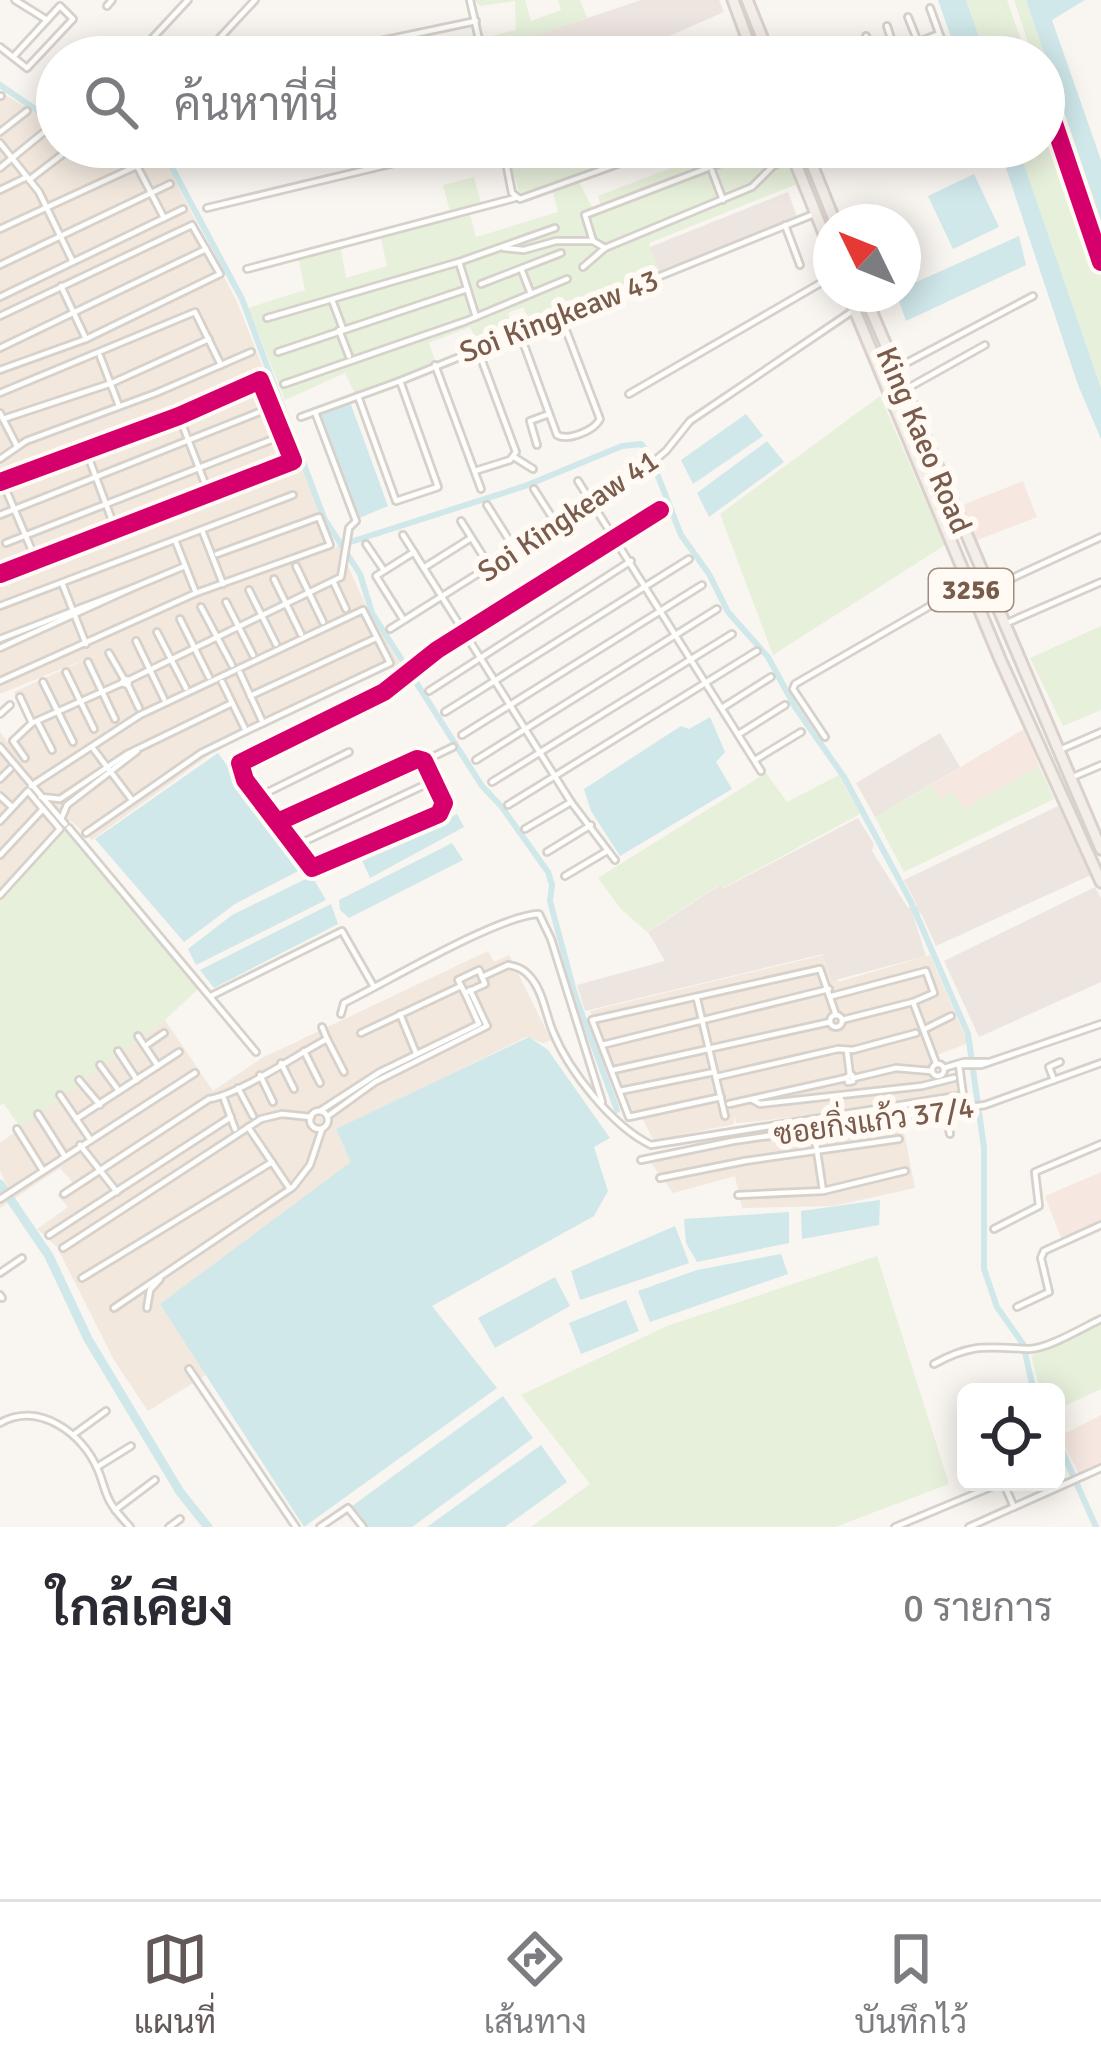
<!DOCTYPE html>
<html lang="th">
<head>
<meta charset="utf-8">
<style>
	body { margin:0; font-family:Signika,Sarabun,sans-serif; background:#f7f7f7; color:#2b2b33 }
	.controls { position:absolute; right:36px; bottom:36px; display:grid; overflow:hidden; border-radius:18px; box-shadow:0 6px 30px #0003 }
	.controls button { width:108px; height:108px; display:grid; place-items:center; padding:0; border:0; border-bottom:3px solid #e1e1e2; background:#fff; color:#2b2b33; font:60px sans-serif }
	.compass { position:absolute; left:813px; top:204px; width:108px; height:108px; border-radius:50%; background:#fff; box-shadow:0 6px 30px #0003; rotate:313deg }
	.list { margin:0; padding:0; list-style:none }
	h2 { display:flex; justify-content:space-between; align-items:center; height:156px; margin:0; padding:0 48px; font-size:51px }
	h2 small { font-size:39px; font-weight:400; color:#7c7c81 }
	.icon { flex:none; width:66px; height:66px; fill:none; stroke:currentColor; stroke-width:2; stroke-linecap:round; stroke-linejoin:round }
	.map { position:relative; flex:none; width:1101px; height:1527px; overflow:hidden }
	.search { position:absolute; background:#fff; box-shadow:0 6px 30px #0003; left:36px; right:36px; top:36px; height:132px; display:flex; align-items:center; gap:30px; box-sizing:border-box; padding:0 42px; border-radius:66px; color:#7c7c81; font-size:45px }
	.sheet { height:372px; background:#fff }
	nav { display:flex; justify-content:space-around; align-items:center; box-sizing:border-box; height:168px; border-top:3px solid #e1e1e2; background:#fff; font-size:33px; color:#7c7c81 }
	nav a { display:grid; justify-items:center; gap:6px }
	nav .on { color:#625958 }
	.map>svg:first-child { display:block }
	.residential { fill:#f2e8de }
	.commercial { fill:#f6e8e1 }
	.industrial { fill:#ede5e0 }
	.green { fill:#e7f0db }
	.water { fill:#d0e8ea }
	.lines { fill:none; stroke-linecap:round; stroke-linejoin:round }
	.canal { stroke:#d0e8ea; stroke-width:6 }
	.river { stroke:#d0e8ea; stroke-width:9 }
	.street-casing { stroke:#d7d1cb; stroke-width:10 }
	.primary-casing { stroke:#dad1cc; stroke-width:15 }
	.street { stroke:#fefefd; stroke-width:4.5 }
	.primary { stroke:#f3eee8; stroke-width:9 }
	.cycleway-casing { stroke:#fffaf3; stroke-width:26 }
	.cycleway { stroke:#d6006c; stroke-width:18 }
	.labels { text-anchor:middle; stroke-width:12; stroke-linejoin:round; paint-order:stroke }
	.shield { fill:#fffaf3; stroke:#a28b7f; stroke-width:3 }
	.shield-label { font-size:27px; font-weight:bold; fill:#7a5c4d }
	.street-label { font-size:30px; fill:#7a5c4d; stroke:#fffaf3 }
</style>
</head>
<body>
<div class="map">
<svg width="1101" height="1527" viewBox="0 0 1101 1527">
	<rect width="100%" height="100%" fill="#f9f5f0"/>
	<g class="residential">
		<polygon points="0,92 57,126 57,147 93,147 112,158 127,161 156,150 168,167 237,302 333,545 317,554 339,546 366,606 400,664 216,750 92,840 70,820 0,903 0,732 7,742 30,723 14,692 95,655 0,694"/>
		<polygon points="488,951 494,962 509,955 551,1040 543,1043 526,1037 435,1082 354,1130 358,1166 214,1370 148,1411 114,1360 57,1247 37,1229 68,1207 57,1195 73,1183 60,1168 0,1208 0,1191 8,1187 0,1171 0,1143 165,1020 213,1091 262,1058"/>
		<polygon points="828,954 838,982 930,955 968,1043 932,1057 938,1077 962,1073 965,1091 919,1101 761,1121 736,1123 734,1115 734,1124 654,1141 642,1118 632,1120 590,1011"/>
		<polygon points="902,1122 915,1188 833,1206 742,1208 735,1176 673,1193 651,1163 772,1138"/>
	</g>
	<g class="commercial">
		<polygon points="1023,481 1037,517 975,541 960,506"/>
		<polygon points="1024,729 1039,766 964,809 940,799 932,784"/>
		<polygon points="1101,1172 1101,1222 1061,1238 1045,1196"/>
		<polygon points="1101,1415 1101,1464 1080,1476 1060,1436"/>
	</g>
	<g class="industrial">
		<polygon points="641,0 719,0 724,12 621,57 525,57 522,40"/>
		<polygon points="788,192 797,217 660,273 650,247"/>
		<polygon points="940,733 960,767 875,817 856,783"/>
		<polygon points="1058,806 1091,875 936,946 921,913 913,915 926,956 832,981 823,954 585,1011 577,985 665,961 648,932 720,885 724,888 858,818 874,844 872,851 908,908 917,905 904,880"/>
		<polygon points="1095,887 1101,898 1101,982 979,1037 944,961"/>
	</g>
	<g class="green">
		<polygon points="474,0 525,0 531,21 561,10 558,0 580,0 587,18 523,40 525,57 488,57 483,38 516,30 515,1 480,6"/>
		<polygon points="966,0 1007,0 1027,57 986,57"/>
		<polygon points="1014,0 1026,0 1101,221 1101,256 1044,88 1044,57 1033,57"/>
		<polygon points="1044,108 1101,275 1101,388 1018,147 1044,147"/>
		<polygon points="633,147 635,155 528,193 519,192 506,148"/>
		<polygon points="726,147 782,147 797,184 649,243 660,273 530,323 523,307 508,313 512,326 476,340 470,327 429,343 436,363 355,394 345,373 285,400 248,308 305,290 298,256 340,245 346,278 387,266 380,234 451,215 443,185 474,177 482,207 469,211 476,237 558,212 553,192 579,182 593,209 601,206 598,196"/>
		<polygon points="880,396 945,545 773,655 720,514"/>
		<polygon points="1101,626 1101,710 1063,726 1030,658"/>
		<polygon points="1039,766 1054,799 904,872 875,817 932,784 940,799 953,791 964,809"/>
		<polygon points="766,773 787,802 839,775 860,814 723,888 719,885 647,932 621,909 598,878"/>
		<polygon points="71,823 200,987 165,1020 21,1128 4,1104 0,1105 0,903"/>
		<polygon points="877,1256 949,1484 835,1527 531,1527 590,1484 521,1395 667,1326"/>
		<polygon points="1101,1324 1101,1389 1056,1410 1056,1392 1041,1392 1031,1356"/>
	</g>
	<g class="water">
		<polygon points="938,0 966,0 986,57 958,57"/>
		<polygon points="1026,0 1085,0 1052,20 1101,160 1101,221"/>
		<polygon points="999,147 1018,147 1101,388 1101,439 1078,385"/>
		<polygon points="974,174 999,227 953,249 928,196"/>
		<polygon points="1019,236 1026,265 906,321 897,296 903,294 903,288"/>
		<polygon points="350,402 388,506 357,519 318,413"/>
		<polygon points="746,414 763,436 693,484 681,460"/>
		<polygon points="767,441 784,462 709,517 697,493"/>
		<polygon points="710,717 725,752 716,762 732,789 620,856 591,811 584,789 681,726 689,729"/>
		<polygon points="218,753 302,869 235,904 184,942 95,839"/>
		<polygon points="457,814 464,827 370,878 361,858"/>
		<polygon points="452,843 463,860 349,918 340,910 339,900"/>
		<polygon points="312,876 326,900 196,965 188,949 232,915"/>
		<polygon points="331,904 338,924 214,988 200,970"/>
		<polygon points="529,1037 548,1050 610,1138 594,1147 608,1191 594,1216 432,1306 497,1388 304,1527 160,1304 351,1162 336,1129"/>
		<polygon points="880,1200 879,1225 802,1239 801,1211"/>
		<polygon points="789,1212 789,1243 697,1262 686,1243 684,1219"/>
		<polygon points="675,1226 689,1263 580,1300 571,1271"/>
		<polygon points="781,1254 788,1274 650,1322 638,1291 697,1270"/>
		<polygon points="555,1277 570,1306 495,1348 478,1318"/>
		<polygon points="626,1300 639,1331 581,1354 569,1323"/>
		<polygon points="503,1396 533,1438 412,1527 368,1527 352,1506"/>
		<polygon points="541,1445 567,1482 505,1527 427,1527"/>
	</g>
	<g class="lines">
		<g class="canal">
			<polyline points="0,85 57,124"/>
			<polyline points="96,147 127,156 145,147"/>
			<polyline points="161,147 242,299 324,518 360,574 372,613 482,786 501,806 548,872 552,885 550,901 575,995 617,1110"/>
			<polyline points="341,545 525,486 622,446 641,444 649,453 681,535 709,574 728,612 768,657 795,707 844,777 911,902 968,1034 984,1148 984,1269 997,1307 1023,1344 1034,1392"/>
			<polyline points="1056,1437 1096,1527"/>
		</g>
		<polyline class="river" points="0,1184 49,1256 88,1339 180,1492 208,1527"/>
		<defs>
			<g id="street">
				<polyline points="15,0 47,20"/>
				<polyline points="470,0 483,57"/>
				<polyline points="107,6 112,0"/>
				<polyline points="930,8 947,55"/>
				<polyline points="908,17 924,57"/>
				<polyline points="887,26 897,57"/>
				<polyline points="866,36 874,57"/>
				<polyline points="845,45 849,57"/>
				<polyline points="0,47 27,68 73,19 60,6 14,56"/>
				<polyline points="823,54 824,57"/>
				<polyline points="135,57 188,0"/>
				<polyline points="202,57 255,0"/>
				<polyline points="305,57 476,21"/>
				<polyline points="881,57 939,34"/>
				<polyline points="0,96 1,96"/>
				<polyline points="0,132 27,111"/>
				<polyline points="0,143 39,192 72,260"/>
				<polyline points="503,147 512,193 520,199 665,147"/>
				<polyline points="137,166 164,218"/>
				<polyline points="0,168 49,128"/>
				<polyline points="712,171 723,200"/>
				<polyline points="29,180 72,147"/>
				<polyline points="0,190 27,177"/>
				<polyline points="207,208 461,147"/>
				<polyline points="785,225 800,265"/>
				<polyline points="0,229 154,158"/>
				<polyline points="504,248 524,250 556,241 593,241"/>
				<polyline points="605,248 593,241 585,215 763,147"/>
				<polyline points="459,262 476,317"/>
				<polyline points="0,265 170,184"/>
				<polyline points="583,267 605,248 752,187 773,166 793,155"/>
				<polyline points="247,269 515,198"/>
				<polyline points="522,271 531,294"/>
				<polyline points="481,284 561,253"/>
				<polyline points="61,286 86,339"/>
				<polyline points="0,297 183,209"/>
				<polyline points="332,300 343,329"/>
				<polyline points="0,316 192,225 220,274 86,339 0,370"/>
				<polyline points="267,318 459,262 555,228"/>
				<polyline points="339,330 349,356"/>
				<path d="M519,331L557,435C568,441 594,431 600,419L561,317"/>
				<polyline points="0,348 206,249"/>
				<polyline points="278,352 467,289"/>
				<polyline points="100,356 119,406"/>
				<polyline points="435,365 481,489"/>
				<polyline points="895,369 1033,296"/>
				<polyline points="284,384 466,321 567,279"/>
				<polyline points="908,388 985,345"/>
				<polyline points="0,393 195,312 221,365"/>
				<polyline points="629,394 831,277"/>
				<polyline points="358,396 396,501 438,487 400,381"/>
				<polyline points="0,413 17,446"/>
				<polyline points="179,416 209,494"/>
				<polyline points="301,417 400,381 814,214"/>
				<polyline points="3,419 112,383 209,339"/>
				<polyline points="537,445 530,421 549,414"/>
				<polyline points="85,448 116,531"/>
				<polyline points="514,457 533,469"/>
				<polyline points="0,459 26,441 156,393 251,352"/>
				<polyline points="475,471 510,460 516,452 478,350"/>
				<polyline points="578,481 761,771"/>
				<polyline points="0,482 179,416 260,380 293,461 0,574"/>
				<polyline points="3,483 36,560"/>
				<polyline points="534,489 557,525"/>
				<polyline points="487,505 516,551"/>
				<polyline points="0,515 272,407"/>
				<polyline points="461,521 490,567"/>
				<polyline points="202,530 223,584"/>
				<polyline points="403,535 571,802 615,860"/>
				<polyline points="175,540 196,593"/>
				<polyline points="6,543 281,436"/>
				<polyline points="366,544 383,569"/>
				<polyline points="296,566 323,622"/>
				<polyline points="425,567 471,538"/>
				<polyline points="274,579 301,634"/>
				<polyline points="62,583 86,644"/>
				<polyline points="334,583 346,609"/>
				<polyline points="993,587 1101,537"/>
				<polyline points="130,589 185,566"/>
				<polyline points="249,590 276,644"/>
				<polyline points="226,602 253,655"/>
				<polyline points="0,606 293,495"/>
				<polyline points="201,607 232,665"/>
				<polyline points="180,619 209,677"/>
				<polyline points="403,619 376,576 414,552"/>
				<polyline points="1007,623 1101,582"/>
				<polyline points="390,629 647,467 666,451 690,421 854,310"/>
				<polyline points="157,632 186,688"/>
				<polyline points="0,639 130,589 0,648"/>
				<polyline points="136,641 164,699"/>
				<polyline points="109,653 124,679"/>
				<polyline points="88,662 115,719"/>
				<polyline points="66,672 94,729"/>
				<polyline points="240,673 263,723"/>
				<polyline points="129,680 341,577 349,528 356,521 315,412"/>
				<polyline points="0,681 196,593 330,545 319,517 217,554"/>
				<polyline points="43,682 73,742"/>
				<polyline points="128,685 129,680 124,679 122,683 128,685 139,708"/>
				<polyline points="429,691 631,561"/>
				<polyline points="250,696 376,638"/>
				<polyline points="20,697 32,723 13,741 25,758"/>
				<polyline points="722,708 771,677"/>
				<polyline points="445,712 689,559"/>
				<polyline points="0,714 10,705"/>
				<polyline points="32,723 122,683"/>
				<polyline points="38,723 52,750"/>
				<polyline points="739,734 785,705"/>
				<polyline points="462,735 702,585"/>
				<polyline points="825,737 793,689 795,684 968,584"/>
				<polyline points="0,747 65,824"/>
				<polyline points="92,747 132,800"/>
				<polyline points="1062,749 1101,732"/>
				<polyline points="476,760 717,609"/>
				<polyline points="755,760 801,732"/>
				<polyline points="424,761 453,747"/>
				<polyline points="1073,777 1101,765"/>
				<polyline points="0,779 10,769"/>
				<polyline points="492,782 732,634"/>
				<polyline points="31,786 140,715 363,610 390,663 246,731"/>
				<polyline points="0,796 12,807"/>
				<polyline points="260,796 349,752"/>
				<polyline points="41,797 60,799 127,754 232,703"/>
				<polyline points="508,805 757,651"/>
				<polyline points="61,819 67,805 137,751"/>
				<polyline points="0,821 28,791 43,809 0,855"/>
				<polyline points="280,821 417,759 424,761 444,803 439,814 312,868 245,780 240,763 384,692 437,650 660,510"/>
				<polyline points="69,828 256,1052"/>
				<polyline points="525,829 571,802"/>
				<polyline points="86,833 201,753 246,731 222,682"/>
				<polyline points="297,845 433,781"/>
				<polyline points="547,852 591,825"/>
				<polyline points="565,876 607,851"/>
				<polyline points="0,895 60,829 44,810"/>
				<polygon points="479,970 485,984 465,993 458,980"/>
				<path d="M482,977L508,965C519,967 525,970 532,979C543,993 546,1015 553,1032C569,1071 612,1126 651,1145L963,1095L959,1065"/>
				<polyline points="211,996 342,931 374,987"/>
				<polyline points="832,996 926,971 934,993 913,1002"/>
				<polyline points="697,999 725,1116"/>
				<path d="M341,1014L344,1003C385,983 499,915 539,914L551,939L602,1102"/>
				<polyline points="400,1014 416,1053"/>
				<circle cx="836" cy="1021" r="6"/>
				<polyline points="842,1020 913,1002 936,1063"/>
				<polyline points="322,1027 327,1039"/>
				<polyline points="925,1029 951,1016"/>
				<polyline points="361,1033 461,986"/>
				<polyline points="138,1036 158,1066"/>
				<polyline points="602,1045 829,989"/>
				<polyline points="145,1046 164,1033"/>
				<polyline points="118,1051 137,1080"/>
				<polyline points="304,1051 320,1083"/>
				<polyline points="847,1051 850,1075"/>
				<polyline points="281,1063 294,1089"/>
				<circle cx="938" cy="1070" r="6"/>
				<polyline points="100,1065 119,1091"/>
				<polyline points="959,1065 981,1065 1101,1024"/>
				<polyline points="944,1068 964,1062 987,1062"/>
				<polyline points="613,1070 830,1022"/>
				<polyline points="260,1075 273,1102"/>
				<polygon points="852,1075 853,1081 848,1082 847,1077"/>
				<polyline points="716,1077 838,1049 853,1050 916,1033"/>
				<polyline points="854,1078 896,1068 931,1071"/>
				<polyline points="79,1080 100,1105"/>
				<polyline points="1054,1080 1049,1067 1060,1062"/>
				<polyline points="238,1088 253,1116"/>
				<polyline points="620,1091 714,1072"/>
				<polyline points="60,1095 90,1139"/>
				<polyline points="721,1097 629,1117 592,1020 820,969 836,1015"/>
				<polyline points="224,1099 235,1129"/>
				<polyline points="751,1099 760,1104 922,1086 954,1078"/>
				<polyline points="729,1104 846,1078"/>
				<polyline points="945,1110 950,1134"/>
				<circle cx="319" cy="1120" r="9"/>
				<polyline points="320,1111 380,1072 479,1024 465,993"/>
				<polyline points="38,1114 64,1155"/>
				<polyline points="328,1116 375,1082 487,1026 470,990"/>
				<polyline points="76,1119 179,1052"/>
				<polyline points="248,1127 290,1189"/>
				<polyline points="17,1129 42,1169"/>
				<polyline points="814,1131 823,1191"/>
				<polyline points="80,1145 117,1192"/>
				<polyline points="641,1160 733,1141 985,1105 1101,1063"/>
				<polyline points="660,1178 745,1161 899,1139"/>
				<path d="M64,1194L209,1099C236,1096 298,1054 327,1039L344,1072"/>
				<polyline points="738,1195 823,1191 905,1171"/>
				<polyline points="0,1199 195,1073"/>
				<polyline points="994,1229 1039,1206 1035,1172 1101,1144"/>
				<polyline points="49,1235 231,1117"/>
				<polyline points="63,1248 261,1119 282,1114 311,1117"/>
				<polyline points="0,1273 22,1258"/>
				<polyline points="82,1278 272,1162"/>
				<polyline points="0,1295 2,1298"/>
				<polyline points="1017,1307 1049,1292 1041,1258 1044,1251 1101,1225"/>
				<polyline points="114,1308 293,1187 310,1165 322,1129"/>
				<polyline points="147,1308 150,1290 160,1279"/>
				<path d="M934,1364C972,1343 987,1347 1028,1349C1046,1350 1084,1327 1101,1319"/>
				<polyline points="189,1369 296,1527"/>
				<path d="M0,1423C38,1401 83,1433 98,1470C103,1481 105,1495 112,1505C117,1513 124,1520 130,1527"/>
				<polyline points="73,1435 106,1411"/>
				<polyline points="97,1467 131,1446"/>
				<polyline points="115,1510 155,1480"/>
				<polyline points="169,1527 180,1519"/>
				<polyline points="320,1527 348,1508 363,1527"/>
				<polyline points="895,1527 1003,1482 1014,1507"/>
				<polyline points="969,1527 1101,1468"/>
			</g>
			<g id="primary">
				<polyline points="733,0 754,57"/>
				<polyline points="747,0 770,57"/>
				<polyline points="789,147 831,251"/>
				<polyline points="805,147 835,222"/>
				<polyline points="848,294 1000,659 1101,882"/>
				<polyline points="864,294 1101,849"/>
			</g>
		</defs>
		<use href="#street" class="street-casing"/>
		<use href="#primary" class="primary-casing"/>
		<use href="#street" class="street"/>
		<use href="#primary" class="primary"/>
		<defs>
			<g id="cycleway">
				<polyline points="1044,94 1101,262"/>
				<polyline points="0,482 179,416 260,380 293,461 0,574"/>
				<polyline points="280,821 417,759 424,761 444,803 439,814 312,868 245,780 240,763 384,692 437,650 660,510"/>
			</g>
		</defs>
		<use href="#cycleway" class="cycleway-casing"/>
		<use href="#cycleway" class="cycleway"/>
	</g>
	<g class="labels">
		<rect class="shield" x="929" y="569" width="84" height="42" rx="9"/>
		<g class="shield-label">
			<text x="971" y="599">3256</text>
		</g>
		<g class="street-label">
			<text transform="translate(559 316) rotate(-21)" y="10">Soi Kingkeaw 43</text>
			<text transform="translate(924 440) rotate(67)" y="10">King Kaeo Road</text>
			<text transform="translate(568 516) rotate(-34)" y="10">Soi Kingkeaw 41</text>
			<text transform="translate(874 1121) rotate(-8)" y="10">ซอยกิ่งแก้ว 37/4</text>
		</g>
	</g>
</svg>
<div class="controls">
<button><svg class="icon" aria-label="locate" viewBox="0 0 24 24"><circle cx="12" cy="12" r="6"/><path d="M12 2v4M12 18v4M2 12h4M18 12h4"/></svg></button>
</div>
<svg class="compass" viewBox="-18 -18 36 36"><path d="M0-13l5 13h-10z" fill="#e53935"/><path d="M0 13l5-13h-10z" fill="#7c7c81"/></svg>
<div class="search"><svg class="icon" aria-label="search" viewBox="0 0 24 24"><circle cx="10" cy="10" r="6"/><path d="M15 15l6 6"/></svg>ค้นหาที่นี่</div>
</div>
<section class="sheet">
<h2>ใกล้เคียง<small>0 รายการ</small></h2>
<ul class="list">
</ul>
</section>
<nav>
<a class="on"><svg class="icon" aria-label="map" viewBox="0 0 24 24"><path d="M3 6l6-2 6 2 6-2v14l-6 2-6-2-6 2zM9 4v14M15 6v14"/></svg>แผนที่</a>
<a><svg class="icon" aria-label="directions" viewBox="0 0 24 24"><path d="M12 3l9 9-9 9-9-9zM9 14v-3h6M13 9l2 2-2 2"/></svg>เส้นทาง</a>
<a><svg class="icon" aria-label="saved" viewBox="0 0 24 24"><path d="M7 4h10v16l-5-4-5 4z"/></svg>บันทึกไว้</a>
</nav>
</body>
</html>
